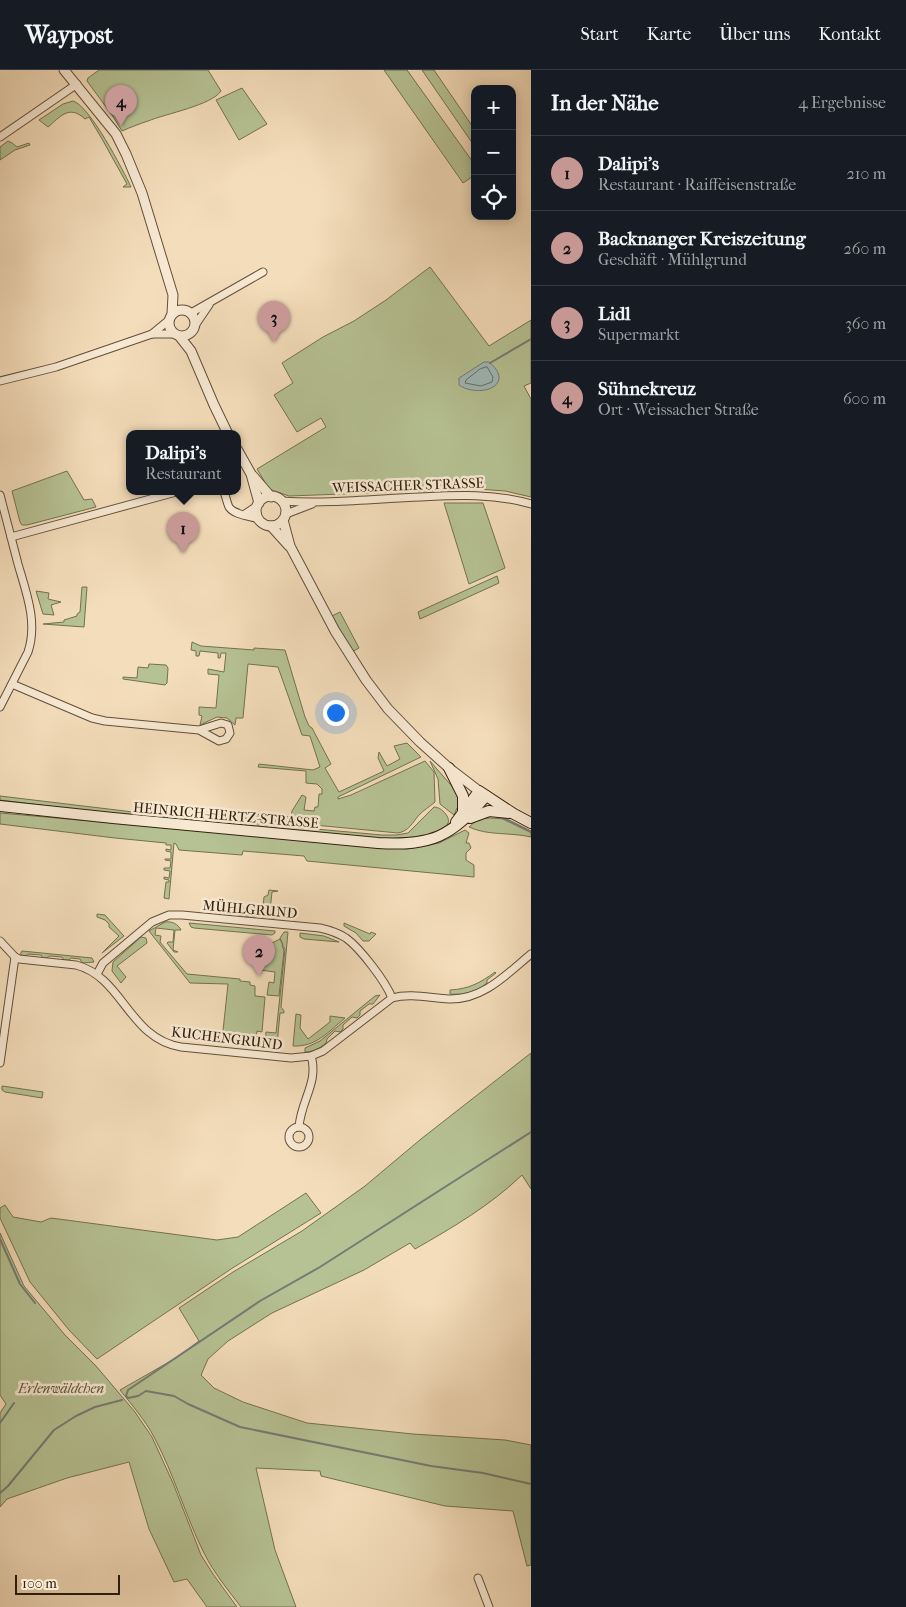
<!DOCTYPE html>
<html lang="de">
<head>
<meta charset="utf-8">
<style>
	body { margin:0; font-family:"IM FELL French Canon",serif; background:#20242c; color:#f1f3f6 }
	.controls { position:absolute; right:15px; top:15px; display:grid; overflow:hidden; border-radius:10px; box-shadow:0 2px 12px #0003 }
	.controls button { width:45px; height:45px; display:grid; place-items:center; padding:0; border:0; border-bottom:1px solid #363941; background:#171b24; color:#f1f3f6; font:25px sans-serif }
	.scale { position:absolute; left:15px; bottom:12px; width:105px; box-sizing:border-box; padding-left:5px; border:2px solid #31200c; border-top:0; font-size:14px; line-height:18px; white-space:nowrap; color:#31200c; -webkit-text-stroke:4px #f8e9d3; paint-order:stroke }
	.you { position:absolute; left:335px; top:642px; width:18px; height:18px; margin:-12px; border:4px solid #fff; border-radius:50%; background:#1a73e8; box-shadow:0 0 0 8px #1a73e833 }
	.badge { display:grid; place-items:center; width:32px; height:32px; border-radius:50%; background:#c59692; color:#111; font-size:16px; font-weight:700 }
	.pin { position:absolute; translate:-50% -41px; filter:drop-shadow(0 1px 2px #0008) }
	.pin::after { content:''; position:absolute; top:26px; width:18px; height:15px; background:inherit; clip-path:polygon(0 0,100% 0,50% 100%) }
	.popup { position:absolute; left:126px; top:360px; width:115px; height:65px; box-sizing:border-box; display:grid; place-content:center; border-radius:10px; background:#171b24; filter:drop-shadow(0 1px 4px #0005); font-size:16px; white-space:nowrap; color:#9ea1a6 }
	.popup b { font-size:19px; color:#f1f3f6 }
	.popup::after { content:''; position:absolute; left:50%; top:100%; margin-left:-10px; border:10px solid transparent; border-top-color:#171b24 }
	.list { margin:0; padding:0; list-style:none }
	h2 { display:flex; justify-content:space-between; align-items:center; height:65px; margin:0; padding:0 20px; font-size:21px }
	h2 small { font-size:16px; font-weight:400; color:#9ea1a6 }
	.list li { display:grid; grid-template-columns:32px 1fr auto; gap:15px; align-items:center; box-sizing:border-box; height:75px; padding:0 20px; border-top:1px solid #363941 }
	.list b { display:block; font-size:19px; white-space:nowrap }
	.list p { margin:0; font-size:16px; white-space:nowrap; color:#9ea1a6 }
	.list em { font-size:16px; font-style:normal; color:#9ea1a6 }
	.icon { flex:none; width:28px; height:28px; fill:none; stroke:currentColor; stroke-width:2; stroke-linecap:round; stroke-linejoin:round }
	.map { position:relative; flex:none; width:531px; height:1537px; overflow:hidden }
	header { display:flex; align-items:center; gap:30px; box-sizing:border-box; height:70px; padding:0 25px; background:#171b24; border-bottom:1px solid #363941 }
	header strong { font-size:24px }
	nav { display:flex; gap:28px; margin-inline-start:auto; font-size:18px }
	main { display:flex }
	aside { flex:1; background:#171b24 }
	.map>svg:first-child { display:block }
	.green { fill:#b6c294; stroke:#747150 }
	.water { fill:#9fbaba; stroke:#737c74 }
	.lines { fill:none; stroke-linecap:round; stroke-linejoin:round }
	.shore { stroke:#686d63; stroke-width:1 }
	.stream { stroke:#737c74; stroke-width:2 }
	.minor-casing { stroke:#624f38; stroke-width:9 }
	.tertiary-casing { stroke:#624f38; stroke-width:11 }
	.secondary-casing { stroke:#31200c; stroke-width:12 }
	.minor { stroke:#f8e9d3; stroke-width:7 }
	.tertiary { stroke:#f8e9d3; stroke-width:9 }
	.secondary { stroke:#f8e9d3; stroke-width:10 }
	.labels { text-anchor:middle; stroke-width:5; stroke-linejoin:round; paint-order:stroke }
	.street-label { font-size:14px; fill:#31200c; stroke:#f8e9d3 }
	.park-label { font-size:14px; font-style:italic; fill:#595135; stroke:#f8e9d3 }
</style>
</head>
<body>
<header>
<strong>Waypost</strong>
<nav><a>Start</a><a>Karte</a><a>Über uns</a><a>Kontakt</a></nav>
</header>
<main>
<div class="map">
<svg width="531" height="1537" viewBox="0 0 531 1537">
	<rect width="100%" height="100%" fill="#f4ddbb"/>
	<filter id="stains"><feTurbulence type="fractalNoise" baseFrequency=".004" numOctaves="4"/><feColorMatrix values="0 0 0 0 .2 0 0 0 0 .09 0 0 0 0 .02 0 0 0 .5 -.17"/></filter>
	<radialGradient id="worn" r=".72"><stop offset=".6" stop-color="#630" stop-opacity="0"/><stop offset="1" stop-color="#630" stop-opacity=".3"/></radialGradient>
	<g class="green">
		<path d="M99,0H208L221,21C212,35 165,44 148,51C139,54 131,57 122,61L112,45L87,11L88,8Z"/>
		<polygon points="384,0 407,0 475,95 475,105 463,113"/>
		<polygon points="422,0 434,0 475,60 475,77"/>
		<polygon points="242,18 267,54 239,70 216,30"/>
		<path d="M73,31C90,36 123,100 131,117H123L127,114L102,69L89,47L85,49C69,34 60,47 48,57L39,50L63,34Z"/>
		<polygon points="8,71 12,73 17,77 29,73 30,75 15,80 0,90 0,77"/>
		<polygon points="430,197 489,276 531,250 531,313 524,316 531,329 531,427 505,421 478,419 289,426 269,419 257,399 326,357 321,348 297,362 274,325 293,313 282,293 323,267 354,251 386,230"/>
		<polygon points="67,401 84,430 92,429 96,437 27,455 22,455 20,452 12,421"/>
		<polygon points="444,433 483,433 505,498 469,514"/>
		<polygon points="497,506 499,513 420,549 418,542"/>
		<polygon points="82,517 87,517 84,557 43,554 64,552 64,550 77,546 77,544 80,542"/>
		<polygon points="36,521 49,523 48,529 61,532 51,535 54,545 43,544"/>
		<polygon points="340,542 359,578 350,583 330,547"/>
		<path d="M192,572L201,576L254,580V578L285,580L305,647L309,656L312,658L331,694L325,698L339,722L384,701L378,688L379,682L387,696L400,689L394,676L407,673L421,687L338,727V729L351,725L425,691L434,702L435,732C429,737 424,740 419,745C412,753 409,761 398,763L241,748V743L291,747L292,741L302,725L306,727L304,740L314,741L315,737H318L319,724H322V719L317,714L306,713V701L258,697L259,694L313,700L320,697L310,666L302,665L278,597L248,594L243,648H236L235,655L227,648L217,647L200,655L202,646L199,645V637L216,638L219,605L208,604V599L224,602L226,583H221L220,588H218V583L200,581L199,586H196V581L191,580Z"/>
		<polygon points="149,594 166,595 168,598 167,613 165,615 123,609 123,607 137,608 138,597 148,598"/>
		<polygon points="430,691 456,721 459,728 459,738 457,738 454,745 440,734 438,709"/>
		<path d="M0,726L150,744L382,765H396L408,763L434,737C439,737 444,741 447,746C457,763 412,769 402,771L87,741L0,730Z"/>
		<polygon points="0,743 407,779 439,773 465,760 469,763 466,773 469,773 471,778 466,783 466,790 474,795 474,807 307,791 304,786 243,781 242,785 179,780 176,774 174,773 169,829 164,828 166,812 169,812 169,810 164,809 164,807 169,808 170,801 164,800 164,798 170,798 171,791 165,790 165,789 171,789 171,782 166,781 166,779 171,780 171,775 166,775 166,773 115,768 0,754"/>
		<path d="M490,748L507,749L531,761V767C510,762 488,766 469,757L478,749Z"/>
		<polygon points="269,820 278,821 272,822 270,841 276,842 275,848 262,847 264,827 268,825"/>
		<polygon points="230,837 256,839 256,847 226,844 227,841 230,841"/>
		<polygon points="97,844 105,845 124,866 102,883 119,866 109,857 109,854 105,850 97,847"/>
		<path d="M165,852C172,851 178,854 181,860H175L173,880L178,882H174L167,873L168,872H173L174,860L156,858L155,865L161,866L160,872L187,904L240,909V911L250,912V915L255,916V926L265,927L262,962L257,961L255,973L224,970L223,961L228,914L190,913L149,861Z"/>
		<polygon points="189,853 275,861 275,863 272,865 194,858 191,857"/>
		<polygon points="344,853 370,864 371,862 376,864 369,871 363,871 356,863 344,856"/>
		<polygon points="284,862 288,862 281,937 284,941 284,943 280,943 277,975 265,974 266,962 276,963 285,879 282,875 284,881 279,926 267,925 269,912 274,913 275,902 260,900 263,873 272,873 280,869 283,875 280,868"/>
		<polygon points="300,863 324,866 339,872 304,869 300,867"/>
		<polygon points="141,867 146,868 147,873 117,896 126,907 121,913 112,901 113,892"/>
		<polygon points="22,881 92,888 94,892 82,893 80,889 71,888 69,890 64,890 62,887 50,886 46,888 43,888 41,885 28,884 26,886 20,885"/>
		<path d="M495,902L496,903L487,910V913C476,922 464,925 450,924V920C469,919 480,913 495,902Z"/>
		<path d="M380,925L373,934H369L360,941V945L357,948L352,947L343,955V959L340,962L335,961L327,969L326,973C320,978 313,982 305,982V978L320,971L375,926Z"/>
		<path d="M296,944L301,945L300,958L308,969L330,952V946L345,948C328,962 316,977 293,976Z"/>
		<path d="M531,983V1119L522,1105C491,1135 452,1158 415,1179L410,1173L364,1200L272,1243L228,1271L208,1289L201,1305L214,1318L243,1332L307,1353L413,1364L505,1370L531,1375V1495L527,1496L513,1441L445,1436L321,1406L320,1401L256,1398L275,1480L296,1537H241C228,1520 214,1503 204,1483C185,1445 174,1404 154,1367C145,1350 132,1335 120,1320L176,1288L199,1271L179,1238L233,1202L302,1161L365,1116L421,1069Z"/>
		<polygon points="2,1016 43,1022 42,1028 5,1022 2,1020"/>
		<polygon points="306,1123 321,1143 231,1199 97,1289 69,1260 30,1212 0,1148 0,1138 5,1135 13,1147 41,1152 51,1148 217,1170 238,1167"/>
		<polygon points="0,1163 24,1216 65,1265 96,1296 135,1342 152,1367 173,1413 201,1485 213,1504 237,1537 207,1537 187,1509 174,1512 149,1459 129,1392 67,1408 7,1429 0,1437 0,1343 6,1334 0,1325"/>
	</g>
	<path class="water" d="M484,292H489C517,315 480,329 459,315V308Z"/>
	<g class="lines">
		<polygon class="shore" points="487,297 493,307 492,312 481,316 465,313 466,310 480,299"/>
		<g class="stream">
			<polyline points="490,293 531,269"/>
			<polyline points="500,747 531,762"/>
			<polyline points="531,1062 320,1197 260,1231 128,1320 126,1326 128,1328 138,1326 146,1321 174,1326 188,1334 240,1357 431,1396 483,1403 531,1414"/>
			<polyline points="0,1169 20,1214 35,1233"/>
			<polyline points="0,1353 14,1333"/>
			<polyline points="0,1423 8,1416 54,1360 76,1346 95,1337 122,1330"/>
		</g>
		<defs>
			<g id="minor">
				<polyline points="0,67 77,14"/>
				<polyline points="191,243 263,202"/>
				<polyline points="196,254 209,235"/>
				<polyline points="152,264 174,264"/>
				<polyline points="0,311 56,297 152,264 169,250"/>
				<path d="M224,422C226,427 227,433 229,437C234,445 250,446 259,449"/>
				<path d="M0,425C6,448 12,471 18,494C26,522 38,552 28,582L0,637"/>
				<path d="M281,431C328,434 374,429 420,427C458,425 494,423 531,434"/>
				<polyline points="245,444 257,436"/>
				<polyline points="286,444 312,434"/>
				<polyline points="11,467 176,422"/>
				<polyline points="12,614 92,648 105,651 199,660 221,653 228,655 230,663 226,669 219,671 199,660"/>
				<path d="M0,871L15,887L19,889L76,895C123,907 129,969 181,977L291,988L311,986L323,981L392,928C410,923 430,928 449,929C483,930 507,904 531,884"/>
				<path d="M97,904L103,893L152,852L169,845H182L320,858C329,860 338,863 346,868C360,878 386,912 392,928"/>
				<polyline points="0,993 15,887"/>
				<circle cx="299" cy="1067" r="10"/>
				<path d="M299,1057C301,1030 319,1012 311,986"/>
				<polyline points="478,1508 489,1537"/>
			</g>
			<g id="tertiary">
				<polyline points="64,0 116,64 126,84 142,123 173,225 172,244"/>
				<circle cx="182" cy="253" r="13"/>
				<polyline points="180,267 191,281 214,335 228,364"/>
				<polyline points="237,379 251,404 259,433"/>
				<polyline points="253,406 271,427"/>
				<circle cx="271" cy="441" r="15"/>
				<polyline points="283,450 290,476 335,561 366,610 388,639 420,672 449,698 479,721"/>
				<polyline points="271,456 289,476"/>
			</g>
			<g id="secondary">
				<polyline points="449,698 463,726 463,743"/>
				<path d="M0,736L113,748L378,773C432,776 451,767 486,726"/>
				<polyline points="470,748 489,741 509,743"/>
				<polyline points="456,752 479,721 514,744 531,753"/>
			</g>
		</defs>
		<use href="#minor" class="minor-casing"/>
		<use href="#tertiary" class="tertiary-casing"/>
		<use href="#secondary" class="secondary-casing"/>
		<use href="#minor" class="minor"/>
		<use href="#tertiary" class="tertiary"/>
		<use href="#secondary" class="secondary"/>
	</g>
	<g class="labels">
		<g class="street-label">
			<text transform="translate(408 415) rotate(-2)" y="5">WEISSACHER STRASSE</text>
			<text transform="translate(226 745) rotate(5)" y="5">HEINRICH-HERTZ-STRASSE</text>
			<text transform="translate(250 839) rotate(5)" y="5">MÜHLGRUND</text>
			<text transform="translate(227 968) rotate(7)" y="5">KUCHENGRUND</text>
		</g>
		<g class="park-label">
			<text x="61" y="1323">Erlenwäldchen</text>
		</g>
	</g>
	<rect width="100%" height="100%" filter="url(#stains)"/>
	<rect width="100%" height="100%" fill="url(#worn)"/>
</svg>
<div class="controls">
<button>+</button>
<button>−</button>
<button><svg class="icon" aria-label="locate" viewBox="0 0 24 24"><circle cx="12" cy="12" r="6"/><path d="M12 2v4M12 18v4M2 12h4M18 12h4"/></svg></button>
</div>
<div class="scale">100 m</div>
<div class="you"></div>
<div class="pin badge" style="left:183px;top:483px">1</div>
<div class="popup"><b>Dalipi's</b>Restaurant</div>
<div class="pin badge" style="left:259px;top:906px">2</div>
<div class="pin badge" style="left:274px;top:272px">3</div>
<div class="pin badge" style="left:121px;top:56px">4</div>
</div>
<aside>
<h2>In der Nähe<small>4 Ergebnisse</small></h2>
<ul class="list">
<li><span class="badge">1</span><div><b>Dalipi's</b><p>Restaurant · Raiffeisenstraße</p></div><em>210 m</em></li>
<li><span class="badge">2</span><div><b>Backnanger Kreiszeitung</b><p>Geschäft · Mühlgrund</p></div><em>260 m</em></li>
<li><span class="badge">3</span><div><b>Lidl</b><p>Supermarkt</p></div><em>360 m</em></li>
<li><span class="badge">4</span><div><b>Sühnekreuz</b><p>Ort · Weissacher Straße</p></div><em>600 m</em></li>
</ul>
</aside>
</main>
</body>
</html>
